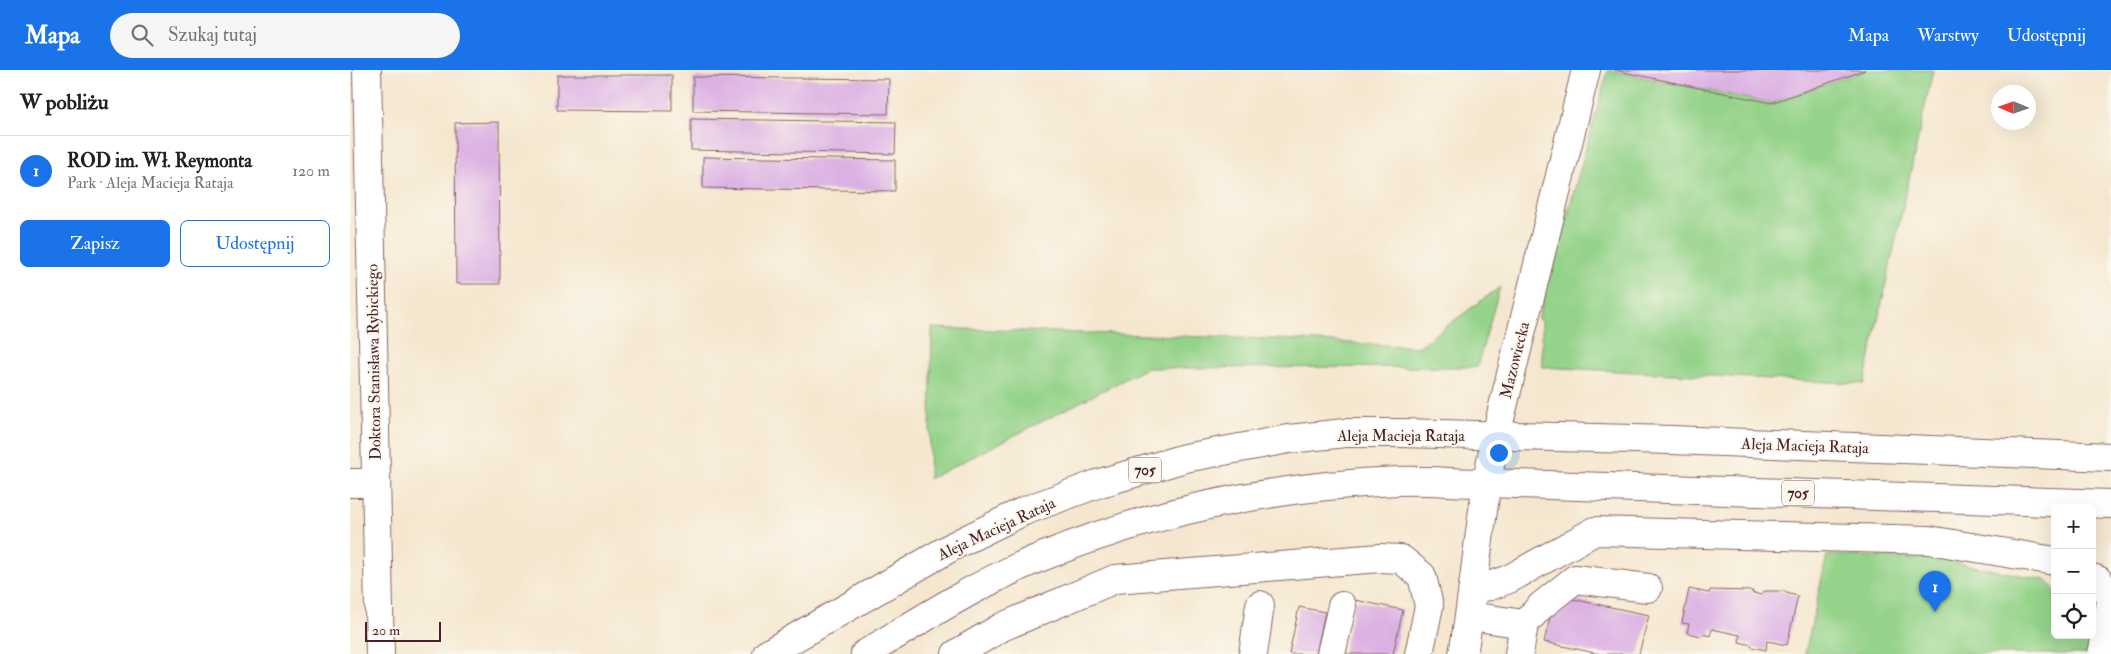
<!DOCTYPE html>
<html lang="pl">
<head>
<meta charset="utf-8">
<style>
	body { margin:0; font-family:"IM FELL Double Pica",serif; background:#f6f6f6; color:#202124 }
	.controls { position:absolute; right:15px; bottom:15px; display:grid; overflow:hidden; border-radius:8px; box-shadow:0 5px 20px #0002 }
	.controls button { width:45px; height:45px; display:grid; place-items:center; padding:0; border:0; border-bottom:1px solid #e0e0e0; background:#fff; color:#202124; font:25px sans-serif }
	.compass { position:absolute; left:1641px; top:15px; width:45px; height:45px; border-radius:50%; background:#fff; box-shadow:0 5px 20px #0002; rotate:272deg }
	.scale { position:absolute; left:15px; bottom:12px; width:76px; box-sizing:border-box; padding-left:5px; border:2px solid #4a1f2b; border-top:0; font-size:14px; line-height:18px; white-space:nowrap; color:#4a1f2b; -webkit-text-stroke:4px #fbf7ec; paint-order:stroke }
	.you { position:absolute; left:1148px; top:382px; width:18px; height:18px; margin:-12px; border:4px solid #fff; border-radius:50%; background:#1a73e8; box-shadow:0 0 0 8px #1a73e833 }
	.badge { display:grid; place-items:center; width:32px; height:32px; border-radius:50%; background:#1a73e8; color:#fff; font-size:16px; font-weight:700 }
	.pin { position:absolute; translate:-50% -41px; filter:drop-shadow(0 1px 2px #0008) }
	.pin::after { content:''; position:absolute; top:26px; width:18px; height:15px; background:inherit; clip-path:polygon(0 0,100% 0,50% 100%) }
	.list { margin:0; padding:0; list-style:none }
	h2 { display:flex; justify-content:space-between; align-items:center; height:65px; margin:0; padding:0 20px; font-size:21px }
	h2 small { font-size:16px; font-weight:400; color:#757577 }
	.list li { display:grid; grid-template-columns:32px 1fr auto; gap:15px; align-items:center; box-sizing:border-box; height:70px; padding:0 20px; border-top:1px solid #e0e0e0 }
	.list b { display:block; font-size:19px; white-space:nowrap }
	.list p { margin:0; font-size:16px; white-space:nowrap; color:#757577 }
	.list em { font-size:16px; font-style:normal; color:#757577 }
	.actions { display:flex; gap:10px; padding:15px 20px }
	.actions a { flex:1; padding:11px 0; border:1px solid #1a73e8; border-radius:8px; text-align:center; font-size:18px; color:#1a73e8 }
	.actions .main { background:#1a73e8; color:#fff }
	.icon { flex:none; width:28px; height:28px; fill:none; stroke:currentColor; stroke-width:2; stroke-linecap:round; stroke-linejoin:round }
	.map { position:relative; flex:none; width:1761px; height:584px; overflow:hidden }
	header { display:flex; align-items:center; gap:30px; box-sizing:border-box; height:70px; padding:0 25px; background:#1a73e8; color:#fff }
	header strong { font-size:24px }
	nav { display:flex; gap:28px; margin-inline-start:auto; font-size:18px }
	.search { width:350px; height:45px; background:#f6f6f6; display:flex; align-items:center; gap:12px; box-sizing:border-box; padding:0 18px; border-radius:28px; color:#757577; font-size:19px }
	main { display:flex }
	aside { flex:1; background:#fff }
	.map>svg:first-child { display:block }
	.green { fill:#94d389; stroke:#6f795a }
	.building { fill:#dbb0e3 }
	.lines { fill:none; stroke-linecap:round; stroke-linejoin:round }
	.minor-casing { stroke:#866564; stroke-width:30 }
	.major-casing { stroke:#866564; stroke-width:30 }
	.minor { stroke:#fff; stroke-width:28 }
	.major { stroke:#fff; stroke-width:28 }
	.labels { text-anchor:middle; stroke-width:4; stroke-linejoin:round; paint-order:stroke }
	.shield { fill:#fbf7ec; stroke:#7f6065; stroke-width:1 }
	.shield-label { font-size:15px; font-weight:bold; fill:#4a1f2b }
	.street-label { font-size:16px; fill:#4a1f2b; stroke:#fbf7ec }
</style>
</head>
<body>
<header>
<strong>Mapa</strong>
<div class="search"><svg class="icon" aria-label="search" viewBox="0 0 24 24"><circle cx="10" cy="10" r="6"/><path d="M15 15l6 6"/></svg>Szukaj tutaj</div>
<nav><a>Mapa</a><a>Warstwy</a><a>Udostępnij</a></nav>
</header>
<main>
<aside>
<h2>W pobliżu<small></small></h2>
<ul class="list">
<li><span class="badge">1</span><div><b>ROD im. Wł. Reymonta</b><p>Park · Aleja Macieja Rataja</p></div><em>120 m</em></li>
</ul>
<div class="actions"><a class="main">Zapisz</a><a>Udostępnij</a></div>
</aside>
<div class="map">
<svg width="1761" height="584" viewBox="0 0 1761 584">
	<rect width="100%" height="100%" fill="#fbf7ec"/>
	<filter id="ink" filterUnits="userSpaceOnUse"><feTurbulence type="fractalNoise" baseFrequency=".02" numOctaves="2"/><feDisplacementMap in="SourceGraphic" scale="10" xChannelSelector="R" yChannelSelector="G"/><feConvolveMatrix kernelMatrix="1 2 1 2 8 2 1 2 1" color-interpolation-filters="sRGB"/></filter>
	<filter id="wash" filterUnits="userSpaceOnUse"><feTurbulence type="fractalNoise" baseFrequency=".0096" numOctaves="4" result="noise"/><feDisplacementMap in="SourceGraphic" scale="20" xChannelSelector="R" yChannelSelector="G"/><feGaussianBlur stdDeviation="1.12" result="paint"/><feColorMatrix in="noise" values="0 0 0 0 0 0 0 0 0 0 0 0 0 0 0 0 0 1.4 0 .05"/><feComposite in="paint" operator="in"/></filter>
	<g filter="url(#wash)">
		<rect width="100%" height="100%" fill="#f5e7cf"/>
		<g class="green">
			<polygon points="1258,0 1421,33 1515,0 1583,0 1514,314 1192,297 1192,251 1188,249"/>
			<polygon points="1150,217 1127,297 797,298 579,409 582,258 951,270 1068,277"/>
			<polygon points="1477,485 1586,489 1696,510 1705,520 1705,565 1742,565 1738,584 1455,584"/>
		</g>
		<g id="blocks">
			<g class="building">
				<polygon points="1264,0 1515,0 1421,33"/>
				<polygon points="207,5 322,5 322,41 207,40"/>
				<polygon points="343,7 539,9 538,44 343,41"/>
				<polygon points="341,49 546,52 545,84 341,80"/>
				<polygon points="149,52 150,214 106,214 105,53"/>
				<polygon points="353,87 545,90 545,121 353,118"/>
				<polygon points="1339,519 1359,523 1360,520 1403,521 1402,523 1412,525 1413,521 1436,521 1436,523 1448,526 1437,575 1417,571 1416,580 1401,577 1402,575 1389,572 1390,565 1362,559 1360,566 1353,564 1352,566 1337,563 1339,554 1332,553"/>
				<polygon points="1222,529 1299,545 1289,584 1250,584 1194,572 1201,543"/>
				<polygon points="1005,530 1053,540 1043,584 993,584"/>
				<polygon points="949,537 975,542 966,584 939,584"/>
			</g>
		</g>
	</g>
	<g filter="url(#ink)">
		<use href="#blocks" fill-opacity="0" stroke="#866564" stroke-width="1"/>
		<g class="lines">
			<defs>
				<g id="minor">
					<polyline points="17,0 30,584"/>
					<polyline points="0,413 26,413"/>
					<polyline points="1742,508 1748,510 1760,526 1757,560 1752,584"/>
					<polyline points="1124,518 1140,516 1159,509 1245,461 1579,470 1705,491"/>
					<polyline points="1120,546 1174,554 1191,536 1225,509 1298,518"/>
					<polyline points="606,584 652,557 765,509 1030,488 1051,489 1072,506 1079,536 1069,584"/>
					<polyline points="903,584 910,535"/>
					<polyline points="981,584 992,536"/>
					<path d="M1113,584C1126,511 1130,437 1146,365L1236,0"/>
					<polyline points="1169,584 1174,554"/>
				</g>
				<g id="major">
					<polyline points="417,584 605,475 674,441 747,414 835,388 939,369 995,363 1051,363 1322,370 1761,387"/>
					<path d="M515,584C570,550 624,516 684,490C799,442 923,416 1048,411C1077,410 1107,413 1136,413L1761,434"/>
				</g>
			</defs>
			<use href="#minor" class="minor-casing"/>
			<use href="#major" class="major-casing"/>
			<use href="#minor" class="minor"/>
			<use href="#major" class="major"/>
		</g>
	</g>
	<g class="labels">
		<g class="shield">
			<rect x="779" y="387.5" width="32" height="25" rx="4"/>
			<rect x="1432" y="410.5" width="32" height="25" rx="4"/>
		</g>
		<g class="shield-label">
			<text x="795" y="405">705</text>
			<text x="1448" y="428">705</text>
		</g>
		<g class="street-label">
			<text transform="translate(1164 290) rotate(-76)" y="6">Mazowiecka</text>
			<text transform="translate(23 292) rotate(-91)" y="6">Doktora Stanisława Rybickiego</text>
			<text x="1051" y="371">Aleja Macieja Rataja</text>
			<text transform="translate(1455 375) rotate(2)" y="6">Aleja Macieja Rataja</text>
			<text transform="translate(646 458) rotate(-25)" y="6">Aleja Macieja Rataja</text>
		</g>
	</g>
</svg>
<div class="controls">
<button>+</button>
<button>−</button>
<button><svg class="icon" aria-label="locate" viewBox="0 0 24 24"><circle cx="12" cy="12" r="6"/><path d="M12 2v4M12 18v4M2 12h4M18 12h4"/></svg></button>
</div>
<svg class="compass" viewBox="-18 -18 36 36"><path d="M0-13l5 13h-10z" fill="#e53935"/><path d="M0 13l5-13h-10z" fill="#757577"/></svg>
<div class="scale">20 m</div>
<div class="you"></div>
<div class="pin badge" style="left:1585px;top:542px">1</div>
</div>
</main>
</body>
</html>
